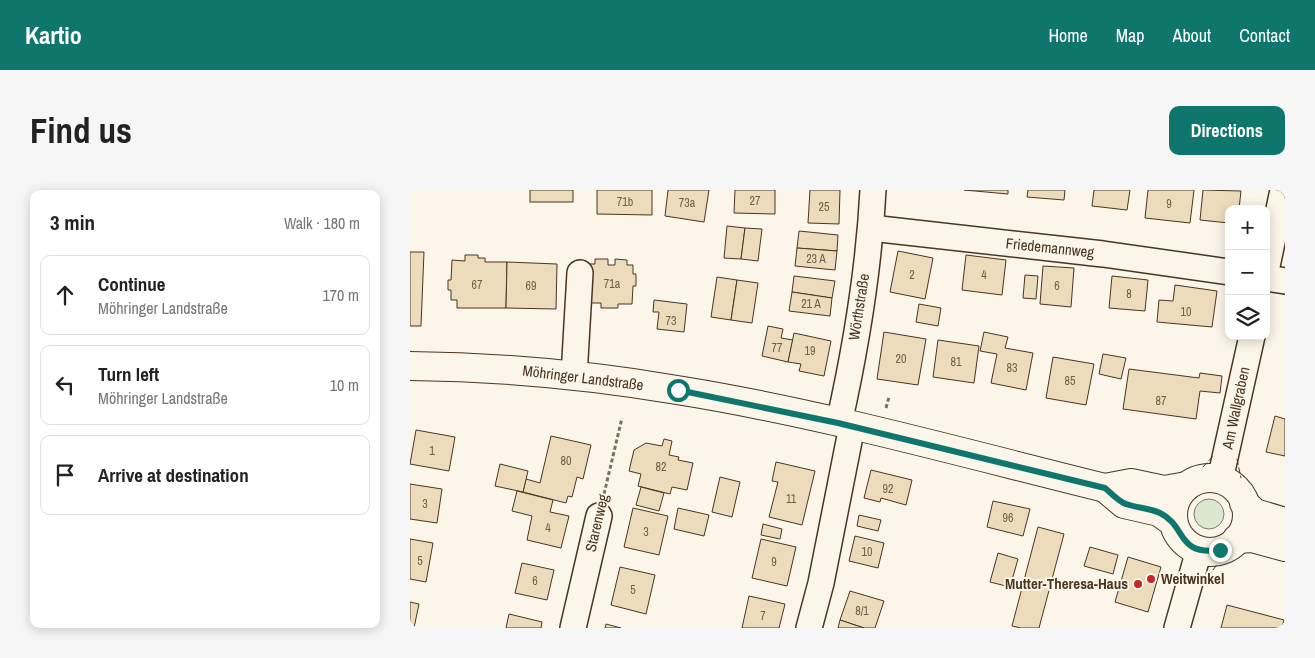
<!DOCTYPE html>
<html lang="en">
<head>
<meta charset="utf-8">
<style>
	body { margin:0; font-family:"Archivo Narrow",sans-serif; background:#f6f6f6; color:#222 }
	.controls { position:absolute; right:15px; top:15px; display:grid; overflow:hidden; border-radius:10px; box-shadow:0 2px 12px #0003 }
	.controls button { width:45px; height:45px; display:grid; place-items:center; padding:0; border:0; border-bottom:1px solid #e0e0e0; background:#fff; color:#222; font:25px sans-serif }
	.stop { position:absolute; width:15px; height:15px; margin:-11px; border:4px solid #0f766e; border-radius:50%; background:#fff }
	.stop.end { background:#0f766e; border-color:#fff; box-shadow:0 1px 5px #0008 }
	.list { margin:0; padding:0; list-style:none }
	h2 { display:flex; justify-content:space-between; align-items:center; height:65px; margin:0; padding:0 20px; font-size:21px }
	h2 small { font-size:16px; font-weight:400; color:#767676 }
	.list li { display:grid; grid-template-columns:32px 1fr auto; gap:15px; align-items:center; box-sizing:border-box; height:80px; margin:0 10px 10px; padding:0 10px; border:1px solid #e0e0e0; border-radius:10px }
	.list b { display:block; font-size:19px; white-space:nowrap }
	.list p { margin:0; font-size:16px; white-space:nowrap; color:#767676 }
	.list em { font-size:16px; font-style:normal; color:#767676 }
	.icon { flex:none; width:28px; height:28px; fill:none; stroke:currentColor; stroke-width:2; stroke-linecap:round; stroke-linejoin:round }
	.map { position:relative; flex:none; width:875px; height:438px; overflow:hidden; border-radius:10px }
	header { display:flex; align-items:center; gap:30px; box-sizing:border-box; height:70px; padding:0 25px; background:#0f766e; color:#fff }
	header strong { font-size:24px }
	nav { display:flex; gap:28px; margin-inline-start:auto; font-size:18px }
	.intro { display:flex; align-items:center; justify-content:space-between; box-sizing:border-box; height:120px; padding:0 30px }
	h1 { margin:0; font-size:35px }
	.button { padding:12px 22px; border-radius:10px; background:#0f766e; color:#fff; font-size:18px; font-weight:700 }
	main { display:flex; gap:30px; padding:0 30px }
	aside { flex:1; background:#fff; border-radius:10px; box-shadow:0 2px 12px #0003 }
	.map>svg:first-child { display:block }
	.green { fill:#dce7d0; stroke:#887966 }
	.building { fill:#ecdcbc; stroke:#4a3520 }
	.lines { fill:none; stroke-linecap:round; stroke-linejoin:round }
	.minor-casing { stroke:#4a3520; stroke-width:28 }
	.major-casing { stroke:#4a3520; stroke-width:30 }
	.path { stroke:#7f6f5c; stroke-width:3; stroke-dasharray:4 2.5; stroke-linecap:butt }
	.minor { stroke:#fbf6e9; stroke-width:25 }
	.major { stroke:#fbf6e9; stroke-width:28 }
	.fence { stroke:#4a3520; stroke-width:1; stroke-dasharray:6 2.5; stroke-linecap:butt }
	.route { stroke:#0f766e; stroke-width:6 }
	.poi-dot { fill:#c62828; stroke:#fbf6e9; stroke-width:2 }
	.labels { text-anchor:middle; stroke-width:4; stroke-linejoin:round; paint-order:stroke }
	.number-label { font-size:12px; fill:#725f47 }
	.street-label { font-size:15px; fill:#4a3520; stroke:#fbf6e9 }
	.poi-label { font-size:15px; font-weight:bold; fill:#4a3520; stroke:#fbf6e9; text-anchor:start }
</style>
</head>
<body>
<header>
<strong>Kartio</strong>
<nav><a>Home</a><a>Map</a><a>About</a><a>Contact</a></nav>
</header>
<div class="intro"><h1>Find us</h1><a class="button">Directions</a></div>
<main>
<aside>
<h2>3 min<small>Walk · 180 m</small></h2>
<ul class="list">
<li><svg class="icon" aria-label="ahead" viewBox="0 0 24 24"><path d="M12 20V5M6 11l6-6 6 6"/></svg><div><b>Continue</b><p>Möhringer Landstraße</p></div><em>170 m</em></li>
<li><svg class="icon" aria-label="left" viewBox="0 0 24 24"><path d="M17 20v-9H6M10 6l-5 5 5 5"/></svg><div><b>Turn left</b><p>Möhringer Landstraße</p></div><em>10 m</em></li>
<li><svg class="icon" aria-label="arrive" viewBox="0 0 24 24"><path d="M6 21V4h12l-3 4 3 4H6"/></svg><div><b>Arrive at destination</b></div></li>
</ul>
</aside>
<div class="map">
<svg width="875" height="438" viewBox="0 0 875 438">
	<rect width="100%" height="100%" fill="#fbf6e9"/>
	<circle class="green" cx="799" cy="324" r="15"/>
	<g class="building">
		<rect x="120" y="0" width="43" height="12"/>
		<polygon points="187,0 242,0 242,25 187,24"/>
		<polygon points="258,0 299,0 294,32 255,26"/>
		<polygon points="325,0 365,0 365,24 324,23"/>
		<polygon points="400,0 430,0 429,34 398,33"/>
		<polygon points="554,0 598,0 598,4"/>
		<polygon points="618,0 655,0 654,10 617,7"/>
		<polygon points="684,0 720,0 717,20 682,16"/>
		<polygon points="738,0 784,0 780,33 735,28"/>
		<polygon points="793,0 831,1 829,19 819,19 819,33 790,30"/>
		<polygon points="317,36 335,38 331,69 314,68"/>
		<polygon points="335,38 352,39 348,71 331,69"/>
		<polygon points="389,41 428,45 427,61 387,58"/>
		<polygon points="387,58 427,61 425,80 385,76"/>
		<polygon points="488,61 523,68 515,109 480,102"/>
		<polygon points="0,62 14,62 11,136 0,136"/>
		<polygon points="55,65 68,65 68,68 75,68 75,72 97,72 96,118 47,118 47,110 41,110 41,100 38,100 38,90 41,90 42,70 55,71"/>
		<polygon points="556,65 596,70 592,105 552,100"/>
		<polygon points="185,69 198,69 198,75 205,75 205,69 217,70 217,75 223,75 223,84 226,84 226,96 223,96 222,114 208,114 208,118 191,118 191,113 177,113 178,74 185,74"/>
		<polygon points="97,72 147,74 146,119 96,118"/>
		<polygon points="633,76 664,78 661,117 630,114"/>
		<polygon points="615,85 628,86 626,109 613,108"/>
		<polygon points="384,86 425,91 422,108 382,102"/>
		<polygon points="702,86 738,90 735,121 699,118"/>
		<polygon points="307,87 327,90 321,130 301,127"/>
		<polygon points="327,90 348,93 342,133 321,130"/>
		<polygon points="765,95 807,101 802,137 747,132 749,110 763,111"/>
		<polygon points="382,102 422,108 420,126 379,121"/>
		<polygon points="244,110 277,114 274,142 247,139 249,122 243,122"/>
		<polygon points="509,114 531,118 528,136 506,132"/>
		<polygon points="358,136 373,139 371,148 383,150 378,172 352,166"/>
		<polygon points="474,142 516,149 508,195 467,189"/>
		<polygon points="574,142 598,147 595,158 623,163 616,200 581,193 587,164 570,161"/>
		<polygon points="384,143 421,151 414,186 389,181 391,174 378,172"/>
		<polygon points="528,150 569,156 564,193 523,187"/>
		<polygon points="693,164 716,168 711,189 689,184"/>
		<polygon points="643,167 684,174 676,215 636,208"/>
		<polygon points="719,179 789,188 790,183 812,186 810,203 790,201 786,229 713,219"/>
		<polygon points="865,226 875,229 875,266 856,262"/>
		<polygon points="6,240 45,247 39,281 0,274"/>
		<polygon points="141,246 181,255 173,289 167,287 162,307 158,306 156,313 113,302 116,289 130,293"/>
		<polygon points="254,249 262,251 259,265 269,267 268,270 283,273 277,300 262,297 260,304 228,296 231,284 219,281 224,260 236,253 252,256"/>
		<polygon points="366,272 405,281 392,335 359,327 368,292 362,291"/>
		<polygon points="90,274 118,281 113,302 85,296"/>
		<polygon points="461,280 502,290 496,315 471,308 470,312 454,308"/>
		<polygon points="310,287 330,292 322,327 302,322"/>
		<polygon points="0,294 32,299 27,333 0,329"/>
		<polygon points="231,297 254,303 249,321 226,315"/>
		<polygon points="107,301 143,310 140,322 159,326 151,358 117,350 122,326 102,321"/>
		<polygon points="583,311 620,319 613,346 577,337"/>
		<polygon points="223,318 258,326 249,365 214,357"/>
		<polygon points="268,318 299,325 294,346 264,339"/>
		<polygon points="449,325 471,330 468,341 447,336"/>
		<polygon points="353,334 372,339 370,349 351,345"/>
		<polygon points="628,337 654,344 629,438 611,438 602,436"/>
		<polygon points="445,346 474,353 468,378 439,371"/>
		<polygon points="0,349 23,353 16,392 0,389"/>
		<polygon points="351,349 386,357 377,396 342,388"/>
		<polygon points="680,357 708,365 703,384 674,376"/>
		<polygon points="588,363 608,369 600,397 580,392"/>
		<polygon points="718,367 751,377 738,422 705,412"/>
		<polygon points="112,373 144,380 137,410 105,403"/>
		<polygon points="210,377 245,385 236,424 201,415"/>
		<polygon points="440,401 474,411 465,438 454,438 430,430"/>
		<polygon points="339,406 375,414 369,438 332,438"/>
		<polygon points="0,412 9,414 4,438 0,438"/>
		<polygon points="817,415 874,430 872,438 811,438"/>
		<polygon points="99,424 132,432 131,438 96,438"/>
		<polygon points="430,430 454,438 428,438"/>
		<polygon points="196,434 211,438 195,438"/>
	</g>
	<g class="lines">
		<defs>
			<g id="minor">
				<polyline points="461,38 693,64 819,82"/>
				<polyline points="856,81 873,0"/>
				<polyline points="856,88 875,91"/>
				<polyline points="164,186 170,83"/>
				<path d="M429,233C446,157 459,78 463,0"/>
				<polyline points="810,290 842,146"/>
				<polyline points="163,438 189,326"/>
				<polyline points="399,438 411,393 442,236"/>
				<polyline points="767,438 789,360"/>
			</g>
			<g id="major">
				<path d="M0,176C89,177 179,185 267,200C411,223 553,263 695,298L714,314L749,322L763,332"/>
				<circle cx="800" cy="325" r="37"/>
				<polyline points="695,298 721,293 754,300 777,296"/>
				<polyline points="834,313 845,323 875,332"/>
				<polyline points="827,349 842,348 875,357"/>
			</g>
		</defs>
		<use href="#minor" class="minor-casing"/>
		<use href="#major" class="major-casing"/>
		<g class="path">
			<polyline points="476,218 479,207"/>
			<polyline points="194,304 212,228"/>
		</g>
		<use href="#minor" class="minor"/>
		<use href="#major" class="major"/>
		<g class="fence">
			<polyline points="827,269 831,288"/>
			<polyline points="793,277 804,265"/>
			<polyline points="798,387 808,373"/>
		</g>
	</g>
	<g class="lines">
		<path class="route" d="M268,200L428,233L695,298C701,303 709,312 716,314C727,318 740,318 750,323C777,336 766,366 810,360"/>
	</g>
	<g class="poi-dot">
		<circle cx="741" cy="389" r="5"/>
		<circle cx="728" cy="394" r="5"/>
	</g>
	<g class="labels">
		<g class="number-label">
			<text x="345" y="15">27</text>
			<text x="215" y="16">71b</text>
			<text x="277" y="17">73a</text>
			<text x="759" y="18">9</text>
			<text x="414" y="21">25</text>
			<text x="406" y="73">23 A</text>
			<text x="502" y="89">2</text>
			<text x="574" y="89">4</text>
			<text x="202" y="98">71a</text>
			<text x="67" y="99">67</text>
			<text x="121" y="100">69</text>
			<text x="647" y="100">6</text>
			<text x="719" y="108">8</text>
			<text x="401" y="118">21 A</text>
			<text x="776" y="126">10</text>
			<text x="261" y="135">73</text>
			<text x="367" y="162">77</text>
			<text x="400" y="165">19</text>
			<text x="491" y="173">20</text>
			<text x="546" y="176">81</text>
			<text x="602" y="182">83</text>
			<text x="660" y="195">85</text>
			<text x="751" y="215">87</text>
			<text x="22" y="265">1</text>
			<text x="156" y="275">80</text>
			<text x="251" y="281">82</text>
			<text x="478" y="303">92</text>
			<text x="381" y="313">11</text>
			<text x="15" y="318">3</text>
			<text x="598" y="332">96</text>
			<text x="138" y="342">4</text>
			<text x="236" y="346">3</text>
			<text x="457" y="366">10</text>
			<text x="10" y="375">5</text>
			<text x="364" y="376">9</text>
			<text x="125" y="395">6</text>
			<text x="223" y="404">5</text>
			<text x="452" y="425">8/1</text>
			<text x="353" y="430">7</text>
		</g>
		<g class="street-label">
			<text transform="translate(640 58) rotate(6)" y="5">Friedemannweg</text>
			<text transform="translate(449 117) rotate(-81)" y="5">Wörthstraße</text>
			<text transform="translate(173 188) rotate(7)" y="5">Möhringer Landstraße</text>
			<text transform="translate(826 218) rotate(-78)" y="5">Am Wallgraben</text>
			<text transform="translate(187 333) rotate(-77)" y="5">Starenweg</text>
		</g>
		<g class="poi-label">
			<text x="751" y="394">Weitwinkel</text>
			<text x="718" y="399" text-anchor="end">Mutter-Theresa-Haus</text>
		</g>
	</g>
</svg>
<div class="controls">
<button>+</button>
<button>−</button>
<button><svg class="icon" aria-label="layers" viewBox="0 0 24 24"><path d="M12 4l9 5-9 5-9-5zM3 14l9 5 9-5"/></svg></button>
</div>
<div class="stop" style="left:268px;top:200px"></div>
<div class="stop end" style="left:810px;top:360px"></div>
</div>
</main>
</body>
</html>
